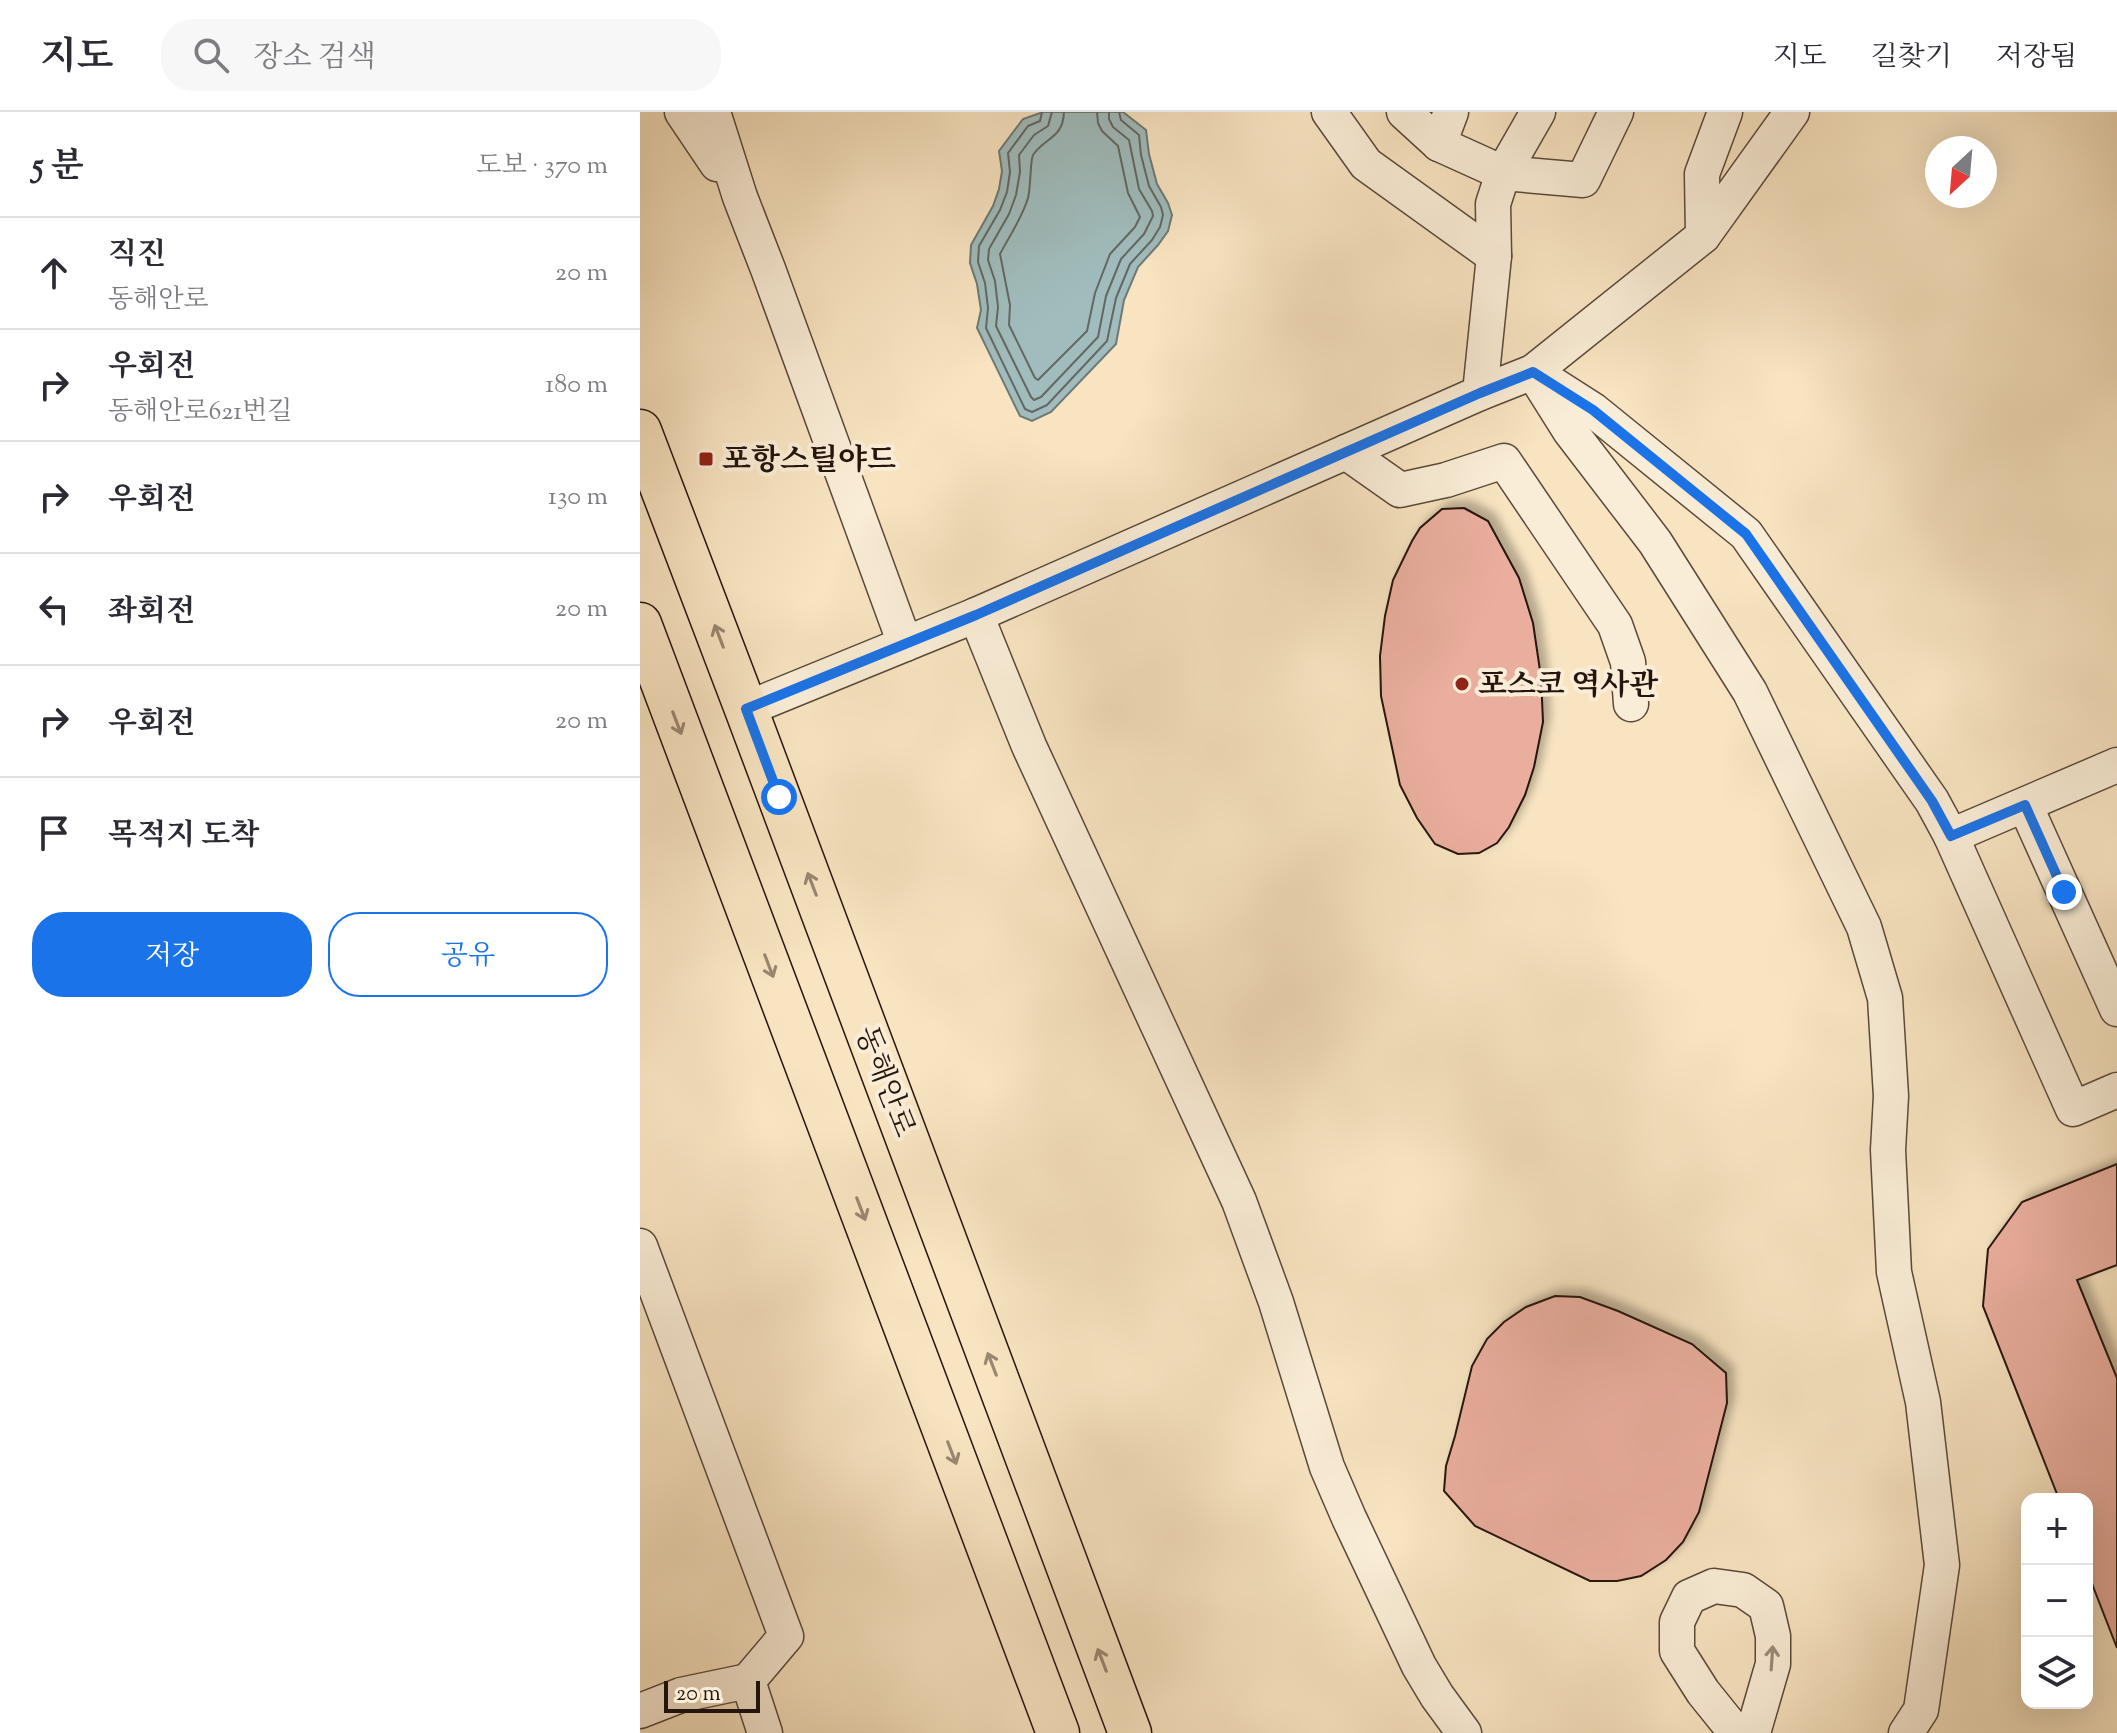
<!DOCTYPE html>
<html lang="ko">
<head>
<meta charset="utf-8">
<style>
	body { margin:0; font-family:"Sorts Mill Goudy","Noto Serif KR",serif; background:#f7f7f7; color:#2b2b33 }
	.controls { position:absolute; right:24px; bottom:24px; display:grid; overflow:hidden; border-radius:16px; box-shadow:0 8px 32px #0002 }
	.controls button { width:72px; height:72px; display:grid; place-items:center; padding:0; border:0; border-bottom:2px solid #e1e1e2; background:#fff; color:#2b2b33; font:40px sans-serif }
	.compass { position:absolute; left:1285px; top:24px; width:72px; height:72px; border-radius:50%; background:#fff; box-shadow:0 8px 32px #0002; rotate:206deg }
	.scale { position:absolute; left:24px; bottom:20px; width:96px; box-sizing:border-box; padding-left:8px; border:4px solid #26150d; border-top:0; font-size:22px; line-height:28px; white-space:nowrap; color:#26150d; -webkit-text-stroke:6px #faedd7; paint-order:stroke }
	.stop { position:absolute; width:24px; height:24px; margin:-18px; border:6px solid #1a73e8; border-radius:50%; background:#fff }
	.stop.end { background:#1a73e8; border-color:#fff; box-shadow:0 2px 8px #0008 }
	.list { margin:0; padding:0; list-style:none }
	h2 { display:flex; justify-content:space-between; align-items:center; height:104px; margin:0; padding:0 32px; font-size:34px }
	h2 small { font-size:26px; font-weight:400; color:#7c7c81 }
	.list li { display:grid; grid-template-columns:52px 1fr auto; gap:24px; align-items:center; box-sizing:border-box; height:112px; padding:0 32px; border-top:2px solid #e1e1e2 }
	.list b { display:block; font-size:30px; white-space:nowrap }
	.list p { margin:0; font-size:26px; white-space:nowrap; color:#7c7c81 }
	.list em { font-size:26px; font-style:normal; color:#7c7c81 }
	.actions { display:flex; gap:16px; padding:24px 32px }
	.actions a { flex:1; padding:18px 0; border:2px solid #1a73e8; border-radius:32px; text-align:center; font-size:28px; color:#1a73e8 }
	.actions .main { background:#1a73e8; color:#fff }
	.icon { flex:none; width:44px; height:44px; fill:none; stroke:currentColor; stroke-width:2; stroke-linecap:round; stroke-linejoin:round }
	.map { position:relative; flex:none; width:1477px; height:1621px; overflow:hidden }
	header { display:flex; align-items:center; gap:48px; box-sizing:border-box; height:112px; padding:0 40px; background:#fff; border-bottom:2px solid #e1e1e2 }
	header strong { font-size:38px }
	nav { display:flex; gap:44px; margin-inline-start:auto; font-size:28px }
	.search { width:560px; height:72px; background:#f7f7f7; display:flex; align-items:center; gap:20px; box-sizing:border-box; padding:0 28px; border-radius:32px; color:#7c7c81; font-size:30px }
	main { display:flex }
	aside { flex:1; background:#fff }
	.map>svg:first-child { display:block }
	.water { fill:#a0bcbc; stroke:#6f7976; stroke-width:2 }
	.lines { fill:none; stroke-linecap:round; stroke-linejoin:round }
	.shore { stroke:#636864; stroke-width:2 }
	.building { fill:#eaae9e; stroke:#26150d; stroke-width:2; filter:url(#shadow) }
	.minor-casing { stroke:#5a493a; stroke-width:37 }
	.major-casing { stroke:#26150d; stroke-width:45 }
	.minor { stroke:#faedd7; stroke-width:34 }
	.major { stroke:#f8e4c1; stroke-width:42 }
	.oneway { stroke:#9a8770 }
	.oneway2 { stroke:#9b8c7c }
	.route { stroke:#1a73e8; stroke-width:10 }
	.poi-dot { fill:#8f2418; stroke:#faedd7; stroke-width:3 }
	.labels { text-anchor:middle; stroke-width:8; stroke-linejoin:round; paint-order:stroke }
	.poi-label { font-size:30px; font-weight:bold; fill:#26150d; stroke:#faedd7; text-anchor:start }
	.street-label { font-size:30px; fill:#26150d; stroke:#faedd7 }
</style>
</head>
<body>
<header>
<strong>지도</strong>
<div class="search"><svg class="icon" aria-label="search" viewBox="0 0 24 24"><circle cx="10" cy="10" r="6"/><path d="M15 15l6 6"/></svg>장소 검색</div>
<nav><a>지도</a><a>길찾기</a><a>저장됨</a></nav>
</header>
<main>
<aside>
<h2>5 분<small>도보 · 370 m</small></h2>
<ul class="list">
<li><svg class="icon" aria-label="ahead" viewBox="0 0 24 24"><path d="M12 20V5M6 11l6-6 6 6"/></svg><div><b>직진</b><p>동해안로</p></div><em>20 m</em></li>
<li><svg class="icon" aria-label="right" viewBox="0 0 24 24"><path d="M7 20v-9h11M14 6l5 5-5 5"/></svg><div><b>우회전</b><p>동해안로621번길</p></div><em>180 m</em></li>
<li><svg class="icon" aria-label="right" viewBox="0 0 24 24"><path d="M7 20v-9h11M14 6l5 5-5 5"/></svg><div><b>우회전</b></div><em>130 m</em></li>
<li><svg class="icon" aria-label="left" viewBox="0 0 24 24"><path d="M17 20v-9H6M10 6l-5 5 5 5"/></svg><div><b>좌회전</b></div><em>20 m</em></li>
<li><svg class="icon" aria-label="right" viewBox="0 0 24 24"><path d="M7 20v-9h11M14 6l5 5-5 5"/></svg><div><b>우회전</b></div><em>20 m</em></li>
<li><svg class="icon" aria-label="arrive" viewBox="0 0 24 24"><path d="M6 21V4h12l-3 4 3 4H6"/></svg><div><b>목적지 도착</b></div></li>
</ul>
<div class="actions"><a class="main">저장</a><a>공유</a></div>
</aside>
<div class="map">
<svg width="1477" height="1621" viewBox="0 0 1477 1621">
	<defs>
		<filter id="shadow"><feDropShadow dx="7" dy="-7" stdDeviation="4" flood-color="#0004"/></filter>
	</defs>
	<rect width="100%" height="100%" fill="#f8e4c1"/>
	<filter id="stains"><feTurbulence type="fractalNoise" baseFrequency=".0025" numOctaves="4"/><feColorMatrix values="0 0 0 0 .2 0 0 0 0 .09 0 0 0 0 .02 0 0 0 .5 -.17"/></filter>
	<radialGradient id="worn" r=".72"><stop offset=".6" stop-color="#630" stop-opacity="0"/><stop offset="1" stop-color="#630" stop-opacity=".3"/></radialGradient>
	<polygon class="water" points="403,0 483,0 506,18 509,42 517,72 528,91 532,103 528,119 518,133 498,155 484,188 476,232 411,300 392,309 380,304 337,216 341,198 337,172 330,151 331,133 353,94 359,77 362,59 359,39 383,7"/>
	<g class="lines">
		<g class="shore">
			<polyline points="402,0 400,9 388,14 368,41 370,60 367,80 360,98 339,134 338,150 345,171 348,196 346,216 385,297 392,300 407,293 467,229 476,186 490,152 512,128 520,115 523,103 521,95 509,74 501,43 499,23 481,8 479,0"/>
			<polyline points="412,0 408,14 394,23 379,43 380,60 376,83 369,102 349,137 348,148 355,169 358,195 356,214 391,285 394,288 401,285 458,225 466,184 481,147 504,122 513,104 512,99 499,77 489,28 473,15 469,7 469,0"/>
			<path d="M424,0C423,27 405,25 393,43C390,49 391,75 388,86C382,106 370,123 360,142L370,193L369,213L395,266L398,268L447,219L455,181L470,142L495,115L500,105L488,81L478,34L462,19L458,11L457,0"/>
		</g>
	</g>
	<g class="building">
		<polygon points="824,396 848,409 879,466 893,511 901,565 903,610 894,655 885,683 869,715 857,731 839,741 818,742 795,732 777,706 760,673 741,584 740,544 745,504 753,468 772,429 780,416 802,397"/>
		<polygon points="1477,1052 1477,1153 1437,1168 1477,1266 1477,1536 1447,1459 1447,1387 1419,1387 1343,1194 1348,1137 1382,1090"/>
		<polygon points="915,1184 940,1185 978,1199 1052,1232 1086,1261 1087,1291 1059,1400 1043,1430 1026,1448 1001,1464 977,1469 950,1469 835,1414 804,1379 806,1354 815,1324 832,1254 847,1227 864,1210 886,1195"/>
	</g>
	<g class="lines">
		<defs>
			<g id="minor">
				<polyline points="42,0 77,52"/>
				<polyline points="73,0 100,85 128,157 265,532"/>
				<polyline points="689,0 726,52 854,144"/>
				<polyline points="764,0 799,32"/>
				<polyline points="811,0 799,32 863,61 943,68 976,0"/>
				<polyline points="1063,124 1062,62 1085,0"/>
				<polyline points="893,260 930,319 1015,430 1110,580 1224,815 1245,886 1251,984 1248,1038 1254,1160 1283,1290 1302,1453 1281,1598 1266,1621"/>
				<polyline points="903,266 953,298 1106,422 1292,689 1311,724 1433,997 1477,978"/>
				<polyline points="840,281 854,144 853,92 863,61 898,0"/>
				<polyline points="706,340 760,378 806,368 864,349 975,513 988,550 991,592"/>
				<polyline points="336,503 389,634 599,1089 636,1190 687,1355 709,1406 779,1554 797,1584 824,1621"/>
				<polyline points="106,597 336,503 840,281 893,260 1063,124 1152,0"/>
				<polyline points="1385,693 1477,897"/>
				<polyline points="1311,724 1477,653"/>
				<polyline points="0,1134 146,1524 108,1569"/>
				<polyline points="0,1599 41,1583 108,1569 125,1621"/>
				<polyline points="1096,1621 1063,1580 1037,1539 1037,1510 1049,1485 1074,1474 1103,1478 1126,1494 1133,1524 1133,1552 1113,1621"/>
			</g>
			<g id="major">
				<polyline points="0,319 106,597 490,1621"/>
				<polyline points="0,512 418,1621"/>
			</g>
		</defs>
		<use href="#minor" class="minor-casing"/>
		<use href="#major" class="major-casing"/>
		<use href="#minor" class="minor"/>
		<use href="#major" class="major"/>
	</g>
	<defs><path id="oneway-shaft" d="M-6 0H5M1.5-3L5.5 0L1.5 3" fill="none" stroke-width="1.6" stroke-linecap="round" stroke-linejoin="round" transform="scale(2)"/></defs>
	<g class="oneway">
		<use href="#oneway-shaft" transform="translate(79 524) rotate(-111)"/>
		<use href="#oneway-shaft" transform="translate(37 611) rotate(69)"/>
		<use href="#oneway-shaft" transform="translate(172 772) rotate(-111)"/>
		<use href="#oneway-shaft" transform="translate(129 854) rotate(69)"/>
		<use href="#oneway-shaft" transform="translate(221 1097) rotate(69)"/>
		<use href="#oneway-shaft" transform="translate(352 1252) rotate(-111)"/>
		<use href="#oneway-shaft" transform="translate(312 1341) rotate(69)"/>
		<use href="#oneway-shaft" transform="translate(462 1548) rotate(-111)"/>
	</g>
	<use class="oneway2" href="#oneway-shaft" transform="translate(1132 1546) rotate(-86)"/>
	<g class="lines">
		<polyline class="route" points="139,685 106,597 336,503 840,281 893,260 953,298 1106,422 1292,689 1311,724 1385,693 1424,780"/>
	</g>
	<g class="poi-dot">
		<rect x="58" y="339" width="16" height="16" rx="4"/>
		<circle cx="822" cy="572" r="8"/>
	</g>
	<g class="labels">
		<g class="poi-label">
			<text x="82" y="357">포항스틸야드</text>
			<text x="838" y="582">포스코 역사관</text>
		</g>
		<g class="street-label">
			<text transform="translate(246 969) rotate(69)" y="10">동해안로</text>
		</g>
	</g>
	<rect width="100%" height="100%" filter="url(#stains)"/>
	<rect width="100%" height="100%" fill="url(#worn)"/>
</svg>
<div class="controls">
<button>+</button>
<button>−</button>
<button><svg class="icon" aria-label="layers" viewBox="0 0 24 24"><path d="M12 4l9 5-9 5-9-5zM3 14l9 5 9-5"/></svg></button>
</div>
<svg class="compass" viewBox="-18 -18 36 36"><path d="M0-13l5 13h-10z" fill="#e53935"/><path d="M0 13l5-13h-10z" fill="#7c7c81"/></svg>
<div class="scale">20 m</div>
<div class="stop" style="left:139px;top:685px"></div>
<div class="stop end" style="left:1424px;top:780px"></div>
</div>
</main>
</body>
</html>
